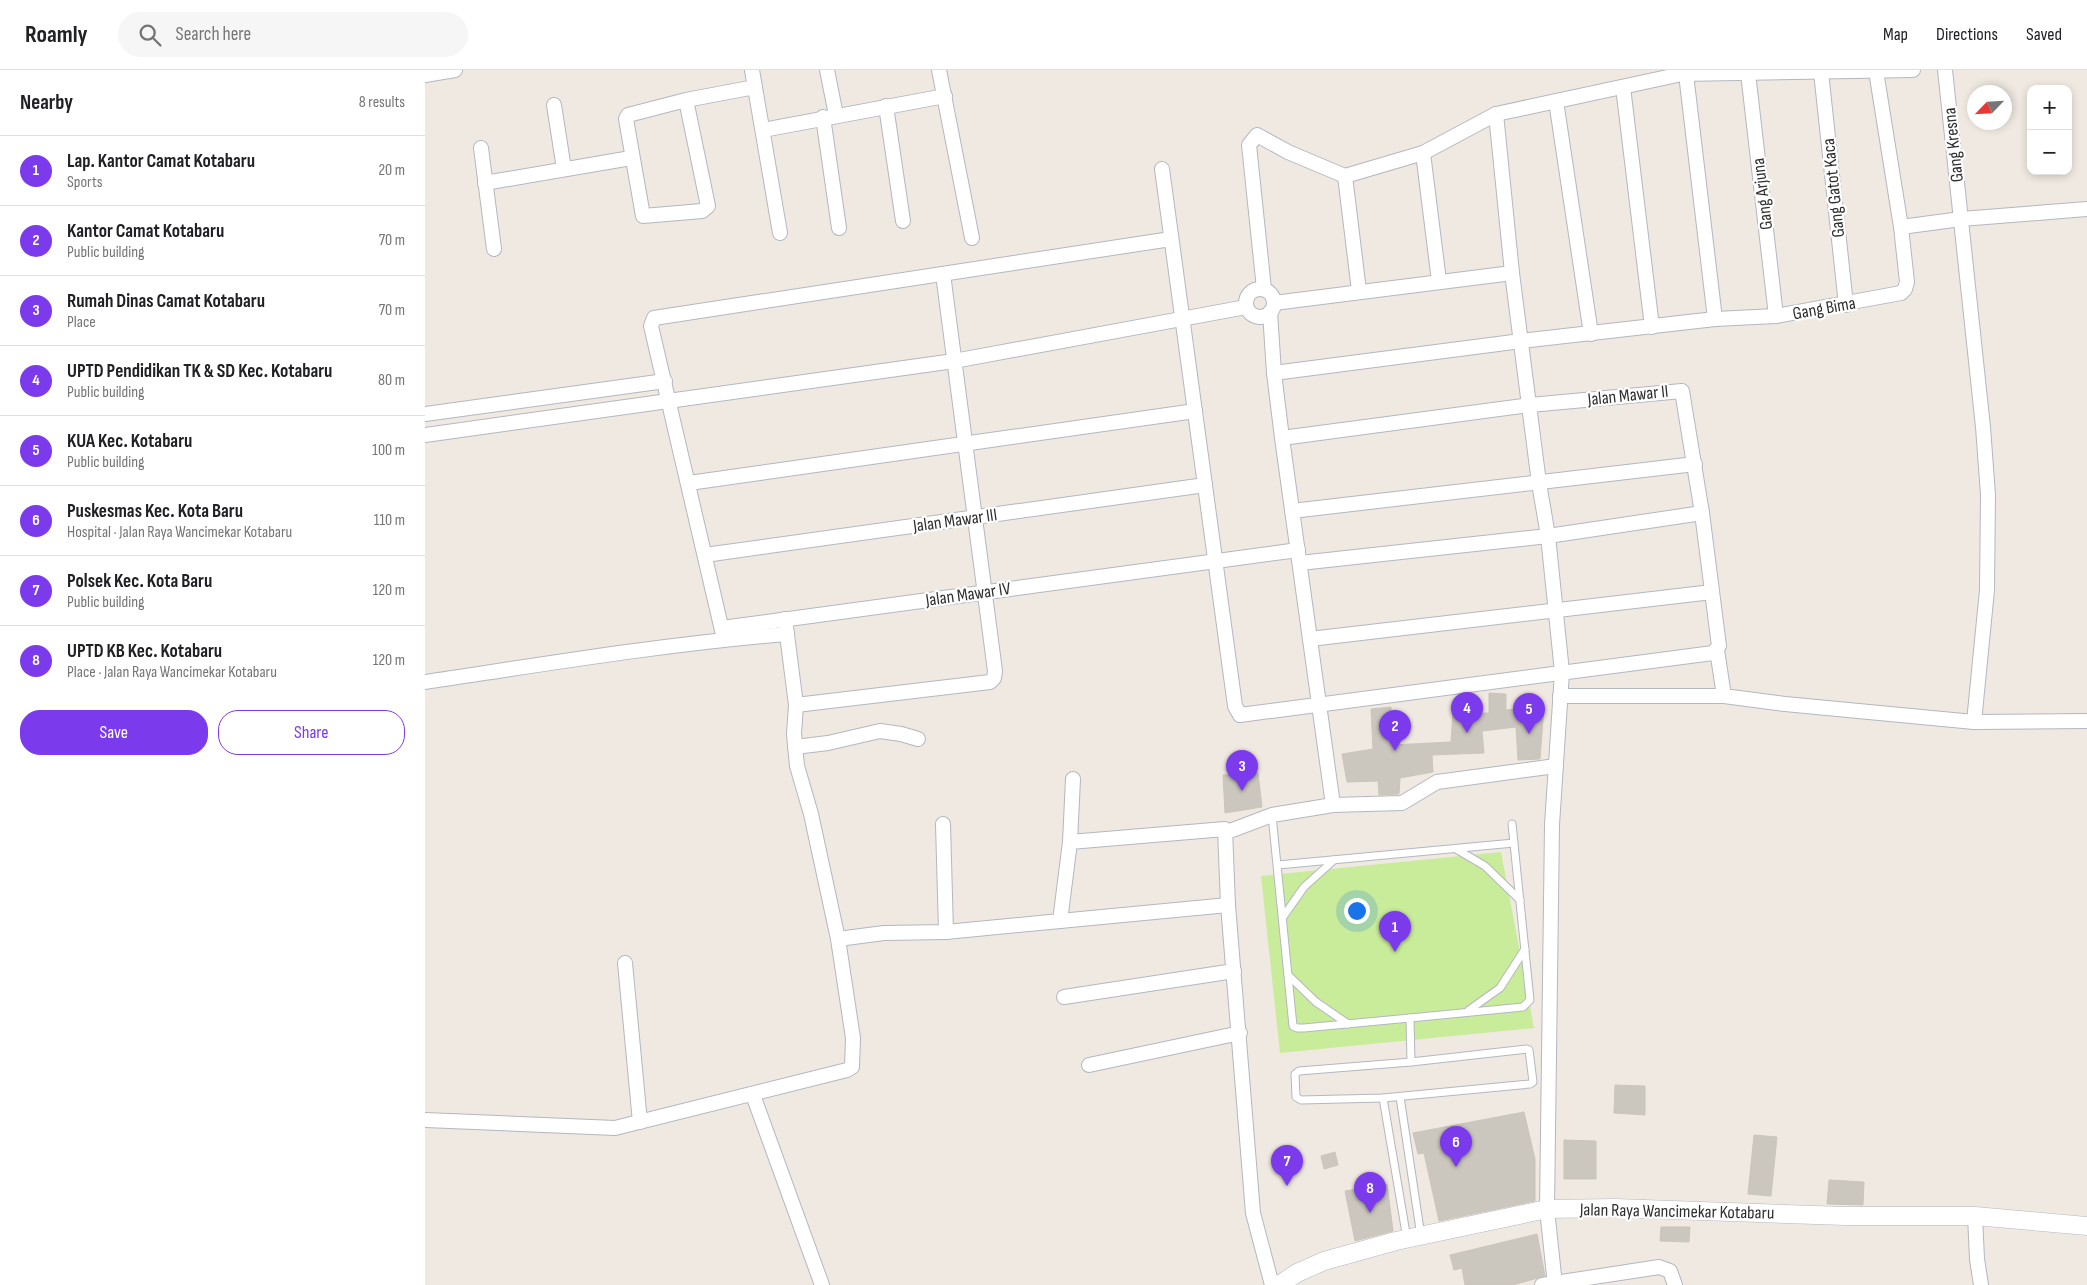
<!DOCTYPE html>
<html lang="en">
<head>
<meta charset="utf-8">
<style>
	body { margin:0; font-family:"Sofia Sans Condensed",sans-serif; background:#f6f6f6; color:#202124 }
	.controls { position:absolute; right:15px; top:15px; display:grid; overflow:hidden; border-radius:10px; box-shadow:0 2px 8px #0003 }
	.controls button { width:45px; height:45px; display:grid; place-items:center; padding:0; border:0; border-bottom:1px solid #e0e0e0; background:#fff; color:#202124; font:25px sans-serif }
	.compass { position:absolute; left:1542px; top:15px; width:45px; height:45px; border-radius:50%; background:#fff; box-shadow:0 2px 8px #0003; rotate:245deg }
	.you { position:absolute; left:931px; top:840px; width:18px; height:18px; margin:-12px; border:4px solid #fff; border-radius:50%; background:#1a73e8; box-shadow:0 0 0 8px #1a73e833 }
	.badge { display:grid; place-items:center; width:32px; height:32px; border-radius:50%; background:#7c3aed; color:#fff; font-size:16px; font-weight:700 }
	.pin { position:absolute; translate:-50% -41px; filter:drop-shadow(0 1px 2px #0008) }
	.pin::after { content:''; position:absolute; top:26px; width:18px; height:15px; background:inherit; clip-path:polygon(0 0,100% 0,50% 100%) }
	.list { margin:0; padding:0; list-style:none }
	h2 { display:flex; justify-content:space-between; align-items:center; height:65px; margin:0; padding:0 20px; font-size:21px }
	h2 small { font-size:16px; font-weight:400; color:#757577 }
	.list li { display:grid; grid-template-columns:32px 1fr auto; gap:15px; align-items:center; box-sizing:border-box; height:70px; padding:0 20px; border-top:1px solid #e0e0e0 }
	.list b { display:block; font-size:19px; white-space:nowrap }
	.list p { margin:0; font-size:16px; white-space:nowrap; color:#757577 }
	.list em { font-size:16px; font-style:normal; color:#757577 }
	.actions { display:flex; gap:10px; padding:15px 20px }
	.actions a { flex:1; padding:11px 0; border:1px solid #7c3aed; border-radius:20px; text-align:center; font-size:18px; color:#7c3aed }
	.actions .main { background:#7c3aed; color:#fff }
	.icon { flex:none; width:28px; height:28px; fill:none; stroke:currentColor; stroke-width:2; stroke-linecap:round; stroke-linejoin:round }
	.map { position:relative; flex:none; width:1662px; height:1215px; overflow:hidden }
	header { display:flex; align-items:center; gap:30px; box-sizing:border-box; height:70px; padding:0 25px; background:#fff; border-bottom:1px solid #e0e0e0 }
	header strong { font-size:24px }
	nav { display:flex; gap:28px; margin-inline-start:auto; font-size:18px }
	.search { width:350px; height:45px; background:#f6f6f6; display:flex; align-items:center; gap:12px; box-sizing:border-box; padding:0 18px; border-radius:28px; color:#757577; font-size:19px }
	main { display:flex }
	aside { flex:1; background:#fff }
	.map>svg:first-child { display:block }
	.pitch { fill:#c9ec9a }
	.building { fill:#cbc7bf; stroke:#cbc5ba }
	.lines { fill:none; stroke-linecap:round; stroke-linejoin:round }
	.service-casing { stroke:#b4b7c1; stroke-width:9 }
	.minor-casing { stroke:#b4b7c1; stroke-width:16 }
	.tertiary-casing { stroke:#b4b7c1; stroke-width:19 }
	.service { stroke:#fff; stroke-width:7 }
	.minor { stroke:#fff; stroke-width:14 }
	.tertiary { stroke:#fff; stroke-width:18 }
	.labels { text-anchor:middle; stroke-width:4.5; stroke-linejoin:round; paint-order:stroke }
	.street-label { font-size:18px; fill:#2e2e2e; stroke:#fff }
</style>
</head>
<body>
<header>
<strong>Roamly</strong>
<div class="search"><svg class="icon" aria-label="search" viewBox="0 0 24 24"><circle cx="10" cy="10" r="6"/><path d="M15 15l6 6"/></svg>Search here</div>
<nav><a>Map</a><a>Directions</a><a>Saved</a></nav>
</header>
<main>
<aside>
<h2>Nearby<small>8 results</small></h2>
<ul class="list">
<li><span class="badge">1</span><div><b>Lap. Kantor Camat Kotabaru</b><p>Sports</p></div><em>20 m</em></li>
<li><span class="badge">2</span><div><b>Kantor Camat Kotabaru</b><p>Public building</p></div><em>70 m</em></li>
<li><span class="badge">3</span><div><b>Rumah Dinas Camat Kotabaru</b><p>Place</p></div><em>70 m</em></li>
<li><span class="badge">4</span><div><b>UPTD Pendidikan TK &amp; SD Kec. Kotabaru</b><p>Public building</p></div><em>80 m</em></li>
<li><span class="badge">5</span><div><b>KUA Kec. Kotabaru</b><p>Public building</p></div><em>100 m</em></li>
<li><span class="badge">6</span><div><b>Puskesmas Kec. Kota Baru</b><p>Hospital · Jalan Raya Wancimekar Kotabaru</p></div><em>110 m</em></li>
<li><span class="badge">7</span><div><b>Polsek Kec. Kota Baru</b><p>Public building</p></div><em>120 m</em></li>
<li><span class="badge">8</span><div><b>UPTD KB Kec. Kotabaru</b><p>Place · Jalan Raya Wancimekar Kotabaru</p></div><em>120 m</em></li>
</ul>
<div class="actions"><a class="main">Save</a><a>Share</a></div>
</aside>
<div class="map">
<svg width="1662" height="1215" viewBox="0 0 1662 1215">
	<rect width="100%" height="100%" fill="#efe9e1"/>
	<polygon class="pitch" points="1076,782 1109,958 855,983 836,806"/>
	<g class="building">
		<polygon points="1064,623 1081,624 1081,640 1119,636 1115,689 1093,690 1091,657 1057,661 1059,683 1007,685 1008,702 975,708 974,724 954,725 953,711 922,712 917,684 948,679 946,639 966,637 966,675 1026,672 1028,643 1064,643"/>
		<polygon points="833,703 837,737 800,743 798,705"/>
		<polygon points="1190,1015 1220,1016 1220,1045 1189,1043"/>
		<polygon points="1099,1042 1110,1089 1110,1131 1014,1151 999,1083 993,1084 988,1063"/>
		<polygon points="1329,1065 1352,1067 1346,1126 1323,1124"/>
		<polygon points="1139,1070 1171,1071 1171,1109 1139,1109"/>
		<polygon points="910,1082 913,1095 899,1099 896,1086"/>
		<polygon points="1404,1110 1439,1112 1438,1135 1402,1134"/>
		<polygon points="962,1114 968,1161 930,1171 920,1121"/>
		<polygon points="1236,1157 1265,1157 1264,1172 1235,1171"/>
		<polygon points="1112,1164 1120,1206 1088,1215 1040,1215 1037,1198 1029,1200 1025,1185"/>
	</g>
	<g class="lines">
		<defs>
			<g id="service">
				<polyline points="847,745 868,956 872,958 879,958 985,948 986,992"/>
				<polyline points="1031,779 1060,796 1095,830"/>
				<polyline points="853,795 1089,773"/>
				<polyline points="858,847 879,817 909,790"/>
				<polyline points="864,906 891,932 923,954"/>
				<polyline points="1044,940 1075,918 1100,879"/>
				<polyline points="985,948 1098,937 1105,930 1087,754"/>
				<polygon points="1102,979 1104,980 1108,1012 1105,1014 958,1028 876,1030 871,1027 870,1004 874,1001 986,992"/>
				<polyline points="975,1027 996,1166"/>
				<polyline points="958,1028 982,1169"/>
			</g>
			<g id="minor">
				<polyline points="327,0 355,163"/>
				<polyline points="402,0 411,45"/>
				<polyline points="514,0 547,168"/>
				<polyline points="1520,0 1558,357 1563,425 1562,520 1549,652"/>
				<polyline points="1396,2 1421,235"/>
				<polyline points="1323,3 1351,246"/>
				<polyline points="1261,4 1290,249"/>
				<polyline points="0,5 30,0"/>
				<polyline points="1198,17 1227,257"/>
				<polyline points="261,30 283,136 277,141 218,146 201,49 203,45 261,30 330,17"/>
				<polyline points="1131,31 1166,264"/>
				<polyline points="129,35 139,99"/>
				<polyline points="461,36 478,151"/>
				<polyline points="1071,44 1087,203 1114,413 1123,466 1137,602 1127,755 1122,1139 1130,1215"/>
				<polyline points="398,47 414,158"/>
				<polyline points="338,60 520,26"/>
				<polyline points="56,78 69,179"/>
				<polyline points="998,83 1014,211"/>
				<polyline points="737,99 810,636 815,645 1288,583 1294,576 1277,443 1257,321 1105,335 857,368"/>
				<polyline points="920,106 934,221"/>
				<polyline points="60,113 206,88"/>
				<polyline points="1476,157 1536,149 1662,139"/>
				<circle cx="835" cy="233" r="14"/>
				<polyline points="839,219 824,75 832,65 863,82 920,106 998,83 1071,44 1257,4 1488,0"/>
				<polyline points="849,233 1087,203"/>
				<polyline points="845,242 849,303 857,368 908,735"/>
				<polyline points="849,303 1096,271 1290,249 1351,246 1476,223 1480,219 1482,212 1476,157 1451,1"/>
				<polyline points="0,344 240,311"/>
				<polyline points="0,365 529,291 821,237"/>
				<polyline points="264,413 770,341"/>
				<polyline points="867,441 1270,394"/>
				<polyline points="280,485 780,415"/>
				<polyline points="875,493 1123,466 1277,443"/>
				<polyline points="297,558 873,480"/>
				<polyline points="299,569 226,256 229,248 746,169"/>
				<polyline points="885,569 1287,522"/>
				<polyline points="1292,580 1299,626 1360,634 1549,652 1662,651"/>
				<path d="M0,612C120,594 240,574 362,564"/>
				<polyline points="1135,626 1299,626"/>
				<polyline points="371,635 565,612 569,608 570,601 518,204"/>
				<polyline points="370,677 403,673 455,661 476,664 493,669"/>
				<polyline points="518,754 521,862"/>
				<polyline points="802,762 847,745 908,735 977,733 1012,712 1131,696"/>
				<polyline points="645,772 648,709"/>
				<polyline points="635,851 803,835"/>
				<polyline points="413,869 459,863 521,862 635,851 645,772 800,759 803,835 828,1143 847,1215"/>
				<polyline points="200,893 215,1052"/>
				<polyline points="639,927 809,901"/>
				<polyline points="664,995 815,963"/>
				<polyline points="328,1025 397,1215"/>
				<polyline points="0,1050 190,1058 422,1000 427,997 428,968 413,869 386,744 372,696 369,664 371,635 360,549"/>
				<polyline points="1550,1146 1552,1189 1556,1215"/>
				<polyline points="1117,1215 1234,1197 1245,1201 1250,1215"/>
			</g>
			<polyline id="tertiary" points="854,1215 872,1203 899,1191 971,1171 1122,1139 1190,1138 1420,1146 1550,1146 1662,1156"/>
		</defs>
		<use href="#service" class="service-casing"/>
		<use href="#minor" class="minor-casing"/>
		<use href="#tertiary" class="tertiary-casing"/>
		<use href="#service" class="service"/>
		<use href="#minor" class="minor"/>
		<use href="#tertiary" class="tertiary"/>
	</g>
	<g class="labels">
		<g class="street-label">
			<text transform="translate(1528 75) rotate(-96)" y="6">Gang Kresna</text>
			<text transform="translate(1408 118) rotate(-96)" y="6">Gang Gatot Kaca</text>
			<text transform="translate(1337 124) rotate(-97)" y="6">Gang Arjuna</text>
			<text transform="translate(1399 238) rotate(-10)" y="6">Gang Bima</text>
			<text transform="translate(1203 325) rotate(-6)" y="6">Jalan Mawar II</text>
			<text transform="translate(530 450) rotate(-8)" y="6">Jalan Mawar III</text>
			<text transform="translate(543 524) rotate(-8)" y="6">Jalan Mawar IV</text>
			<text transform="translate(1252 1141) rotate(1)" y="6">Jalan Raya Wancimekar Kotabaru</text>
		</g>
	</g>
</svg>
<div class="controls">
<button>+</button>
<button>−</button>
</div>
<svg class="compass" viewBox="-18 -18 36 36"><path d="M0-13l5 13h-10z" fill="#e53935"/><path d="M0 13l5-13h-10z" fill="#757577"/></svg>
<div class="you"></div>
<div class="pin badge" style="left:970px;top:882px">1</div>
<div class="pin badge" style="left:970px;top:681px">2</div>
<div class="pin badge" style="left:817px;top:721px">3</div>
<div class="pin badge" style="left:1042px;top:663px">4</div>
<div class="pin badge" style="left:1104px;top:664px">5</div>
<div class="pin badge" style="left:1031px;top:1097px">6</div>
<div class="pin badge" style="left:862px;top:1116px">7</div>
<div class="pin badge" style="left:945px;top:1143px">8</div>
</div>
</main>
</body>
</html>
